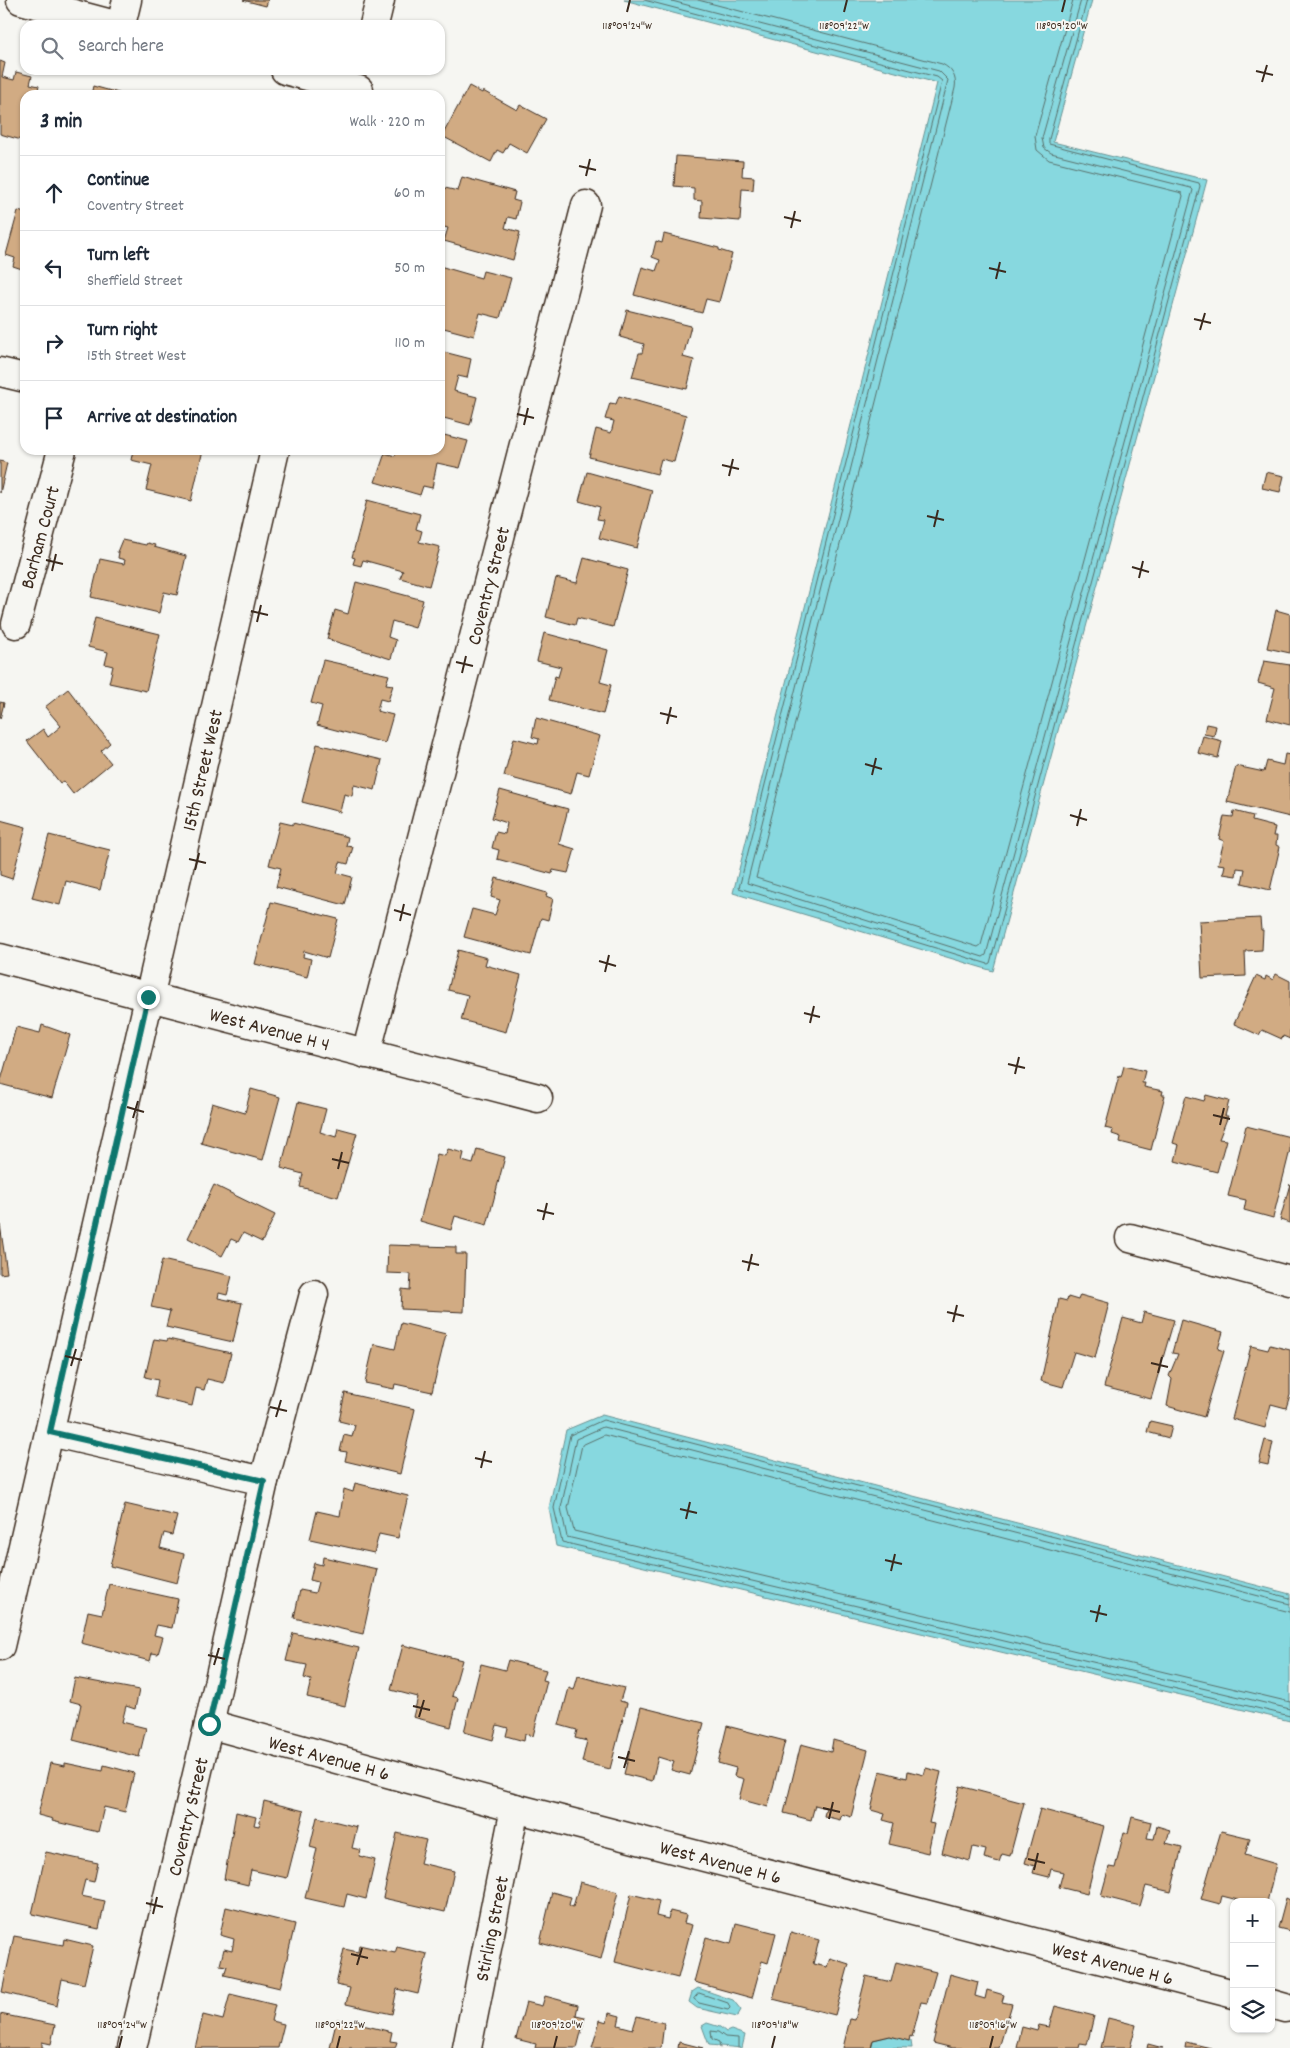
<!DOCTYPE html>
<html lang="en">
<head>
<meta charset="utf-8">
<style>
	body { margin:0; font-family:Dekko,sans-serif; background:#f6f6f7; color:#1f2937 }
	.controls { position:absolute; right:15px; bottom:15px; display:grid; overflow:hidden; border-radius:10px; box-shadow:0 1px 4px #0004 }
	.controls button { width:45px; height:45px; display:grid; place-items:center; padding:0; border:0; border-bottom:1px solid #e0e1e3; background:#fff; color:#1f2937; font:25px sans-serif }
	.stop { position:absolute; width:15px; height:15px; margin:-11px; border:4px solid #0f766e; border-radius:50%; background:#fff }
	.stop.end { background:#0f766e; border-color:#fff; box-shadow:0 1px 5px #0008 }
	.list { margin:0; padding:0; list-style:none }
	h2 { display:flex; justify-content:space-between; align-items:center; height:65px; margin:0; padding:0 20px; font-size:21px }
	h2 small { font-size:16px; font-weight:400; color:#747a83 }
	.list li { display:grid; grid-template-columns:32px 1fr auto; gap:15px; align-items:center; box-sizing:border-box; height:75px; padding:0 20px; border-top:1px solid #e0e1e3 }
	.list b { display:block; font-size:19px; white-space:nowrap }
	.list p { margin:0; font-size:16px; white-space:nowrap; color:#747a83 }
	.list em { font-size:16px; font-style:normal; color:#747a83 }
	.icon { flex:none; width:28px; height:28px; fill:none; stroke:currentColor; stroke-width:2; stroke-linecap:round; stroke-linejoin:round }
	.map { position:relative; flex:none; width:1290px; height:2048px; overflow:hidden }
	.search { position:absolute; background:#fff; box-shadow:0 1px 4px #0004; left:20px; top:20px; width:425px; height:55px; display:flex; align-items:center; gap:12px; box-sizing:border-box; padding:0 18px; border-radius:15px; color:#747a83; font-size:19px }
	.panel { position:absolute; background:#fff; box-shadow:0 1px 4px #0004; left:20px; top:90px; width:425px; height:365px; border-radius:15px }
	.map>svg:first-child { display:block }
	.water { fill:#87d8df; stroke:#699292 }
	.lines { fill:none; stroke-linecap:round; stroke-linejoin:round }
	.shore { stroke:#59706b; stroke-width:1 }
	.building { fill:#d1ab83; stroke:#3b2a1e }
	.minor-casing { stroke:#3b2a1e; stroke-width:31 }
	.minor { stroke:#f6f6f2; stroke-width:28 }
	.route { stroke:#0f766e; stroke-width:6 }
	.ticks { fill:none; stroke:#3b2a1e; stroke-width:2 }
	.labels { text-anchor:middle; stroke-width:4; stroke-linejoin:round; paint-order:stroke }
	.street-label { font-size:20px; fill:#3b2a1e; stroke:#f6f6f2 }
	.ticks-label { font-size:12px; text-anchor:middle; fill:#3b2a1e; stroke:#f6f6f2; stroke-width:4; stroke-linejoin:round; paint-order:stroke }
</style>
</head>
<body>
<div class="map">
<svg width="1290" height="2048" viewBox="0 0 1290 2048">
	<rect width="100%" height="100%" fill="#f6f6f2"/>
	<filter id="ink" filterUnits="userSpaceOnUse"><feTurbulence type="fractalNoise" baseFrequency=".02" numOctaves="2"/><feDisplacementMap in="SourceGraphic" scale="10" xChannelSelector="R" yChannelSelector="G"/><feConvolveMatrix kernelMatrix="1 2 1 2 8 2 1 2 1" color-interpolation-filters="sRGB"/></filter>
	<g filter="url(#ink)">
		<g class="water">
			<polygon points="624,0 1092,0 1053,142 1207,180 993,971 733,893 937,83"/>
			<polygon points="602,1415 1290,1594 1290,1721 556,1546 549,1508 566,1430"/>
			<polygon points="698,1988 733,2000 741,2010 737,2017 697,2008 689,2002 692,1992"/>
			<polygon points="707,2023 720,2027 726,2032 731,2030 745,2035 742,2048 709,2045 702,2026"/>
			<polygon points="890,2036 911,2041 912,2048 871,2047 873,2040"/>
		</g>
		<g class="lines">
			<g class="shore">
				<polyline points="644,0 937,77 942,81 739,888 988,964 990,963 1200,186 1199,183 1049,144 1049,139 1087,0"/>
				<polyline points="668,0 939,71 948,80 747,883 983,957 986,955 1193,190 1191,188 1051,153 1044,148 1042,138 1081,0"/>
				<path d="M698,0L942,64C952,69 957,77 955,88L756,878L978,947L981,945L1183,196L1182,193L1049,160L1037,150L1035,136L1073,0"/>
				<polyline points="1290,1598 603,1420 570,1435 554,1508 562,1542 1290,1716"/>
				<polyline points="1290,1604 603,1427 576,1439 561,1508 567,1537 1290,1709"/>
				<polyline points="1290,1612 604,1435 582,1445 568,1508 574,1531 1290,1702"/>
				<polygon points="699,1993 728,2003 730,2008 728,2010 699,2003 694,1999"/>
				<polyline points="720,2048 719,2042 712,2039 711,2031 718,2032 725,2037 738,2038 738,2048"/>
			</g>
		</g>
		<g class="building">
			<polygon points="243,0 268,0 266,6"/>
			<polygon points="0,61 5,63 2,77 14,80 16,72 32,76 30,84 39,86 37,95 25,95 25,141 0,134"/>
			<polygon points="93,86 122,94 122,95 91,95"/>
			<polygon points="469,86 482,93 483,91 517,110 520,105 546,119 527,153 509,143 503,153 497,150 491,162 442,136"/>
			<polygon points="676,156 743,161 742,176 754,177 753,190 742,189 740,221 701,218 702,201 694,200 694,188 674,186"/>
			<polygon points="462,177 515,192 513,200 520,202 516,219 508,217 505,228 520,232 513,260 444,241 448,228 440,226 440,206 445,188 458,191"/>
			<polygon points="18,211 25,213 25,270 13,266 15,258 6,255"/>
			<polygon points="664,234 719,248 719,250 732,254 719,302 706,299 702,313 634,295 642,267 656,271 660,260 652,257 656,241 662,243"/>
			<polygon points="443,267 481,278 483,271 511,278 500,318 480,313 474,336 440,327 440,268"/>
			<polygon points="627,310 691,326 683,357 694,360 687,389 632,377 639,353 642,353 644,344 620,337"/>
			<polygon points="440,351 471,359 467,378 458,376 454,391 477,397 470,425 440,417"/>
			<polygon points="619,396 686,415 674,462 661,459 657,474 589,457 596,429 611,433 614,421 605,419 610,403 616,404"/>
			<polygon points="440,434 468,441 460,468 437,463 432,488 423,486 420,495 375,482 385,453 395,456 397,450 440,450"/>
			<polygon points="133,450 203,450 191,501 146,490 152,465 131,460"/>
			<polygon points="0,461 7,463 0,493"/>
			<polygon points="587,472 652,490 637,548 599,538 604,520 597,519 600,507 579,501"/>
			<polygon points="1266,472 1284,476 1280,492 1262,488"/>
			<polygon points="367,500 420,514 416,529 422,531 419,542 440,547 429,586 400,578 403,571 363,560 361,566 353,564 355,558 352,557"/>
			<polygon points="122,540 146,545 147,543 155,545 154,547 186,556 177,595 164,592 159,613 91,597 100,559 124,564 125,560 118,558 119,552 117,552"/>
			<polygon points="584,558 628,570 613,627 577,618 575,625 546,617 556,578 577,583"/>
			<polygon points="356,582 423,600 415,628 392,621 388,637 396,640 391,659 327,639 335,610 348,614"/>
			<polygon points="1276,610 1290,614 1290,653 1267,648"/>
			<polygon points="95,618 160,634 146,691 109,683 113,666 105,664 108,652 88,647"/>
			<polygon points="544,633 608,650 600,682 611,685 603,714 549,700 555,676 558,677 561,667 537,661"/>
			<polygon points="323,660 389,675 386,684 393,685 388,701 380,699 377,711 393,715 385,743 317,725 322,706 311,703"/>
			<polygon points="1264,661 1290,665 1290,725 1267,719 1275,688 1258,683"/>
			<polygon points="68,689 110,743 101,751 111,763 73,794 63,781 60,783 27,741 43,729 48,737 61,726 45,707"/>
			<polygon points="0,702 4,703 0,719"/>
			<polygon points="536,718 600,736 589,775 577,772 571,794 504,776 514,738 538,744 539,739 532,737"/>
			<polygon points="1206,724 1216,726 1214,736 1204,734"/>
			<polygon points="1203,736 1222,741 1218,758 1198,753"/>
			<polygon points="317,744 382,760 375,790 354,785 352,796 344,794 340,812 302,802"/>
			<polygon points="1285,754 1290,755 1290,817 1227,802 1236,766 1264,772 1267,761 1283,765"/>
			<polygon points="500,790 568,809 559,844 575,849 568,873 553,870 552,874 497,859 499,850 492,848 496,832 505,834 507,823 492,818"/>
			<polygon points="1234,811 1253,816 1252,821 1275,827 1273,836 1277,836 1276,845 1280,847 1270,890 1242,883 1245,869 1237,868 1236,876 1223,874 1225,865 1218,864 1224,841 1219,839 1224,816 1233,817"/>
			<polygon points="0,820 26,827 12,879 0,875"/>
			<polygon points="280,822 293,825 293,823 348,837 346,846 353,847 348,864 340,862 337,873 352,877 345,905 276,887 281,868 269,865"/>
			<polygon points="49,835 110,850 100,890 66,881 60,905 32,898"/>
			<polygon points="496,878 547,893 546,896 553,899 548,920 541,918 531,955 464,937 472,909 495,915 500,900 491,897"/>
			<polygon points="271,902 338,919 328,958 304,951 303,957 311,959 307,977 255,964"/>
			<polygon points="1260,918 1261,930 1263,930 1262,950 1245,951 1246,976 1202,978 1199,921"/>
			<polygon points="458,950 487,958 485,965 521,975 506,1032 461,1020 468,995 448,990"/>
			<polygon points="1276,974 1290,981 1290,1039 1283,1036 1282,1039 1262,1030 1259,1035 1234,1024 1256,976 1265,980 1266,976 1273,980"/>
			<polygon points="42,1025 70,1035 52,1098 0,1084 16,1027 40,1033"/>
			<polygon points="1124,1066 1145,1071 1142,1083 1145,1083 1144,1087 1163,1091 1162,1095 1165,1095 1151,1150 1120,1142 1121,1137 1112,1134 1113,1130 1105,1128 1119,1076 1121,1077"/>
			<polygon points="251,1089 280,1097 263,1160 201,1143 212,1103 245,1113"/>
			<polygon points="1206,1095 1229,1101 1225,1116 1228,1116 1219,1139 1226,1140 1217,1172 1175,1161 1179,1145 1173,1143 1186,1096 1204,1101"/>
			<polygon points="298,1102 326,1109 320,1132 336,1137 338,1128 357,1133 338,1197 300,1187 303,1174 281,1168"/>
			<polygon points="1246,1126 1290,1137 1290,1150 1273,1218 1244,1210 1246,1200 1228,1196"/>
			<polygon points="448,1149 464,1153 462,1161 473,1164 477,1149 505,1157 487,1225 455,1216 451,1230 420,1221 437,1154 445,1156"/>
			<polygon points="1290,1184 1290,1223 1280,1220"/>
			<polygon points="214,1185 275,1215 262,1242 243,1233 238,1242 231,1239 222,1256 188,1238"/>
			<polygon points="0,1224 7,1273 0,1274"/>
			<polygon points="388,1245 456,1247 456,1254 466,1254 464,1312 401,1309 402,1289 410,1290 411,1274 387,1273"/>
			<polygon points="162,1260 232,1276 227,1295 219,1293 218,1298 242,1303 233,1342 166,1327 170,1311 151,1307"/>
			<polygon points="1080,1295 1109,1303 1095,1358 1074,1352 1063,1387 1041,1381 1059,1299 1067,1301 1068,1297 1078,1300"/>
			<polygon points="1144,1312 1174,1320 1151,1399 1104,1387 1123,1318 1141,1323"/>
			<polygon points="1181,1320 1223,1332 1218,1349 1224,1351 1204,1417 1167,1406 1172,1379 1169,1376 1178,1354 1172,1353"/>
			<polygon points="401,1323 446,1334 432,1392 395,1384 394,1389 365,1383 374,1344 395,1349"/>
			<polygon points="154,1339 167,1341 168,1339 231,1353 224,1383 207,1379 204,1390 196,1388 192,1406 155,1397 158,1380 145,1377"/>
			<polygon points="1270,1345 1290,1350 1290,1395 1286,1408 1271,1404 1265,1428 1232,1419 1251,1346 1268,1350"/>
			<polygon points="345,1393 415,1409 400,1474 345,1461 347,1452 340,1451 344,1435 352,1437 355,1425 339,1421"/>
			<polygon points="1150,1421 1172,1426 1169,1438 1147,1432"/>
			<polygon points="1265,1440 1273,1442 1268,1465 1259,1463"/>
			<polygon points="355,1483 408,1496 398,1538 379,1534 374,1553 310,1539 317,1511 340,1516 344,1489 353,1492"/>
			<polygon points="125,1504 177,1516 172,1535 164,1533 160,1548 184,1554 177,1583 110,1566"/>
			<polygon points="323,1557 377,1569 363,1634 294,1618 300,1590 315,1593 318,1582 310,1580 314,1563 322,1565"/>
			<polygon points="109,1584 178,1599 172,1628 157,1625 154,1635 163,1637 158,1654 152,1653 150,1661 81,1643 88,1611 102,1614"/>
			<polygon points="293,1633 359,1648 345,1706 307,1697 311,1680 304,1678 307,1665 286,1661"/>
			<polygon points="403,1645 462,1660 452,1696 458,1698 451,1727 413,1717 418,1697 391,1690"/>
			<polygon points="508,1660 546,1670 543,1680 547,1681 533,1736 525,1734 524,1741 506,1736 508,1728 497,1725 493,1740 464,1732 481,1664 505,1670"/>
			<polygon points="578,1676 624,1688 620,1701 627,1703 610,1769 582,1762 587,1741 575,1738 577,1730 559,1725 569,1688 574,1690"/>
			<polygon points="75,1678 139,1690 135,1709 126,1706 122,1722 146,1728 139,1757 73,1740 81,1704 70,1701"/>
			<polygon points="641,1707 704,1723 690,1775 671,1770 674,1762 658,1757 652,1781 624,1774"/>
			<polygon points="727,1726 785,1741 768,1807 739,1799 744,1779 734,1776 736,1768 718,1763"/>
			<polygon points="833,1740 868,1750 851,1817 842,1814 840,1820 824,1816 826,1808 815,1805 811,1820 784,1813 801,1744 831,1752"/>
			<polygon points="50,1763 65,1766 65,1763 103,1771 104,1765 134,1773 125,1812 104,1807 98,1832 52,1821 53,1819 38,1815"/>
			<polygon points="926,1768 941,1772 929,1823 934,1824 928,1853 889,1844 894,1823 883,1820 885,1814 871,1810 880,1771 907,1778 908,1771 924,1775"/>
			<polygon points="960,1786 1024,1803 1010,1856 1002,1854 999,1862 984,1858 986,1850 973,1847 970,1861 942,1853"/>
			<polygon points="264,1801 304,1811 287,1878 251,1870 248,1885 224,1879 236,1812 256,1817 254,1825 259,1826"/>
			<polygon points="1040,1809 1104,1826 1087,1894 1059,1887 1063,1872 1051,1869 1049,1877 1033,1873 1035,1866 1025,1863"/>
			<polygon points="317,1817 357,1827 352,1848 361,1850 359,1856 375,1860 366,1899 347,1894 344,1907 305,1898 317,1849 310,1847"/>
			<polygon points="1132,1817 1151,1822 1147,1838 1154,1839 1157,1826 1170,1830 1166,1843 1182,1847 1171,1892 1146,1886 1140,1906 1101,1896 1109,1867 1115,1868 1124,1832 1128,1833"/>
			<polygon points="1221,1831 1250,1838 1245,1855 1276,1864 1267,1902 1237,1902 1238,1900 1222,1896 1220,1904 1201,1899"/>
			<polygon points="397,1833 426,1840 420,1863 454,1871 445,1912 383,1898"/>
			<polygon points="46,1852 98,1863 94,1882 85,1880 81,1896 105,1901 99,1929 32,1914"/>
			<polygon points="580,1882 618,1892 601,1959 540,1943 552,1892 571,1897 569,1905 573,1907"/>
			<polygon points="631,1894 659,1901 656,1916 668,1919 670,1911 686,1915 684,1923 692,1925 678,1978 615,1962"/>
			<polygon points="1286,1898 1290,1900 1290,1931 1278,1928"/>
			<polygon points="226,1907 295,1924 280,1988 224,1975 227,1966 220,1965 224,1949 232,1951 234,1939 220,1935"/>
			<polygon points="736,1923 776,1933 768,1963 762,1961 752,1998 694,1982 706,1937 731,1944"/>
			<polygon points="791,1932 819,1940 813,1964 827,1967 830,1958 849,1964 835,2015 773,1999"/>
			<polygon points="14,1936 63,1945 64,1939 93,1946 84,1984 62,1979 57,2006 2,1992"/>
			<polygon points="359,1945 395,1953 397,1947 427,1954 418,1994 397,1989 392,2014 346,2004 350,1988 336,1985 344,1949 358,1952"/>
			<polygon points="896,1962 936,1972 927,2003 921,2002 912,2037 910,2036 909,2041 890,2036 873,2040 871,2048 843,2048 850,2019 855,2020 866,1976 891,1982"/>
			<polygon points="950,1974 978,1982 975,1996 985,1999 987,1990 1004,1995 1002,2002 1012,2004 999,2048 953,2048 933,2043"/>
			<polygon points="230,1994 275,2005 271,2021 284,2024 278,2048 195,2048 203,2015 223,2020"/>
			<polygon points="545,1996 578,2005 576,2015 585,2017 577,2048 535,2048 536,2044 516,2039 526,2002 542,2006"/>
			<polygon points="1055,2006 1094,2016 1087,2045 1080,2044 1079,2048 1017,2048 1022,2027 1037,2031 1039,2025 1049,2027"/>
			<polygon points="609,2013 620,2016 618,2025 633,2029 637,2016 664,2023 661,2048 592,2048 600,2020 607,2022"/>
			<polygon points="0,2014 55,2025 51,2044 42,2042 42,2047 44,2048 0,2048"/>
			<polygon points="1108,2018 1136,2025 1130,2048 1101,2048"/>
			<polygon points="337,2019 392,2032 390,2041 397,2042 395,2048 330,2048"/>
			<polygon points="679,2042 703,2048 678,2048"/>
			<polygon points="1186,2042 1211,2048 1185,2048"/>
			<polygon points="1148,2044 1163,2048 1147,2048"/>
		</g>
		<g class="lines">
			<defs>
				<g id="minor">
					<polyline points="21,0 115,25"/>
					<polyline points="121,25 127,0"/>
					<polyline points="374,25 380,0"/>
					<polyline points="285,70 359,90"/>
					<polyline points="0,372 25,378"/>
					<path id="s1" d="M16,624L62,450"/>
					<path id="s2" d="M0,958L538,1098"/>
					<path id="s3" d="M366,1054L586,205"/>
					<polyline points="1130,1238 1290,1281"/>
					<polyline points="50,1432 264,1481"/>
					<path id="s4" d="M0,1646L275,450"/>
					<path id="s5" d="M209,1724L515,1808L1234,1994"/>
					<polyline points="1271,2004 1285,2008"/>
					<path id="s6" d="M132,2048L209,1724L264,1481L314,1294"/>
					<path id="s7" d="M467,2048L515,1808"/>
				</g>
			</defs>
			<use href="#minor" class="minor-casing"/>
			<use href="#minor" class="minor"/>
		</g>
	</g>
	<g class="lines" filter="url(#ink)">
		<polyline class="route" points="148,997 50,1432 264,1481 209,1724"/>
	</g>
	<path class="ticks" d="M627,12L630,0M844,12L847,0M1062,12L1065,0M1256,71L1273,75M1262,82L1267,65M579,166L596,170M586,176L590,159M784,217L801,221M791,228L795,211M989,268L1006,272M996,279L1000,262M1194,319L1211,323M1200,330L1205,313M517,414L534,418M524,425L528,408M722,465L739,469M729,476L733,459M927,516L944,520M934,527L938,510M46,560L63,564M1132,567L1149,572M52,571L56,554M1139,578L1143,561M251,611L268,615M257,622L261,605M456,662L473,666M462,673L466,656M660,713L677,717M667,724L671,707M865,764L882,769M872,775L876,758M1070,815L1087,820M1077,826L1081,809M189,859L206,863M195,870L199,853M394,910L411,915M400,921L404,904M599,961L616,966M605,972L609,955M804,1013L820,1017M810,1023L814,1006M1008,1064L1025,1068M1015,1074L1019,1057M127,1107L144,1112M1213,1115L1230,1119M133,1118L138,1101M1220,1125L1224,1108M332,1159L349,1163M338,1169L342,1152M537,1210L554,1214M543,1220L547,1203M742,1261L759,1265M748,1271L752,1254M947,1312L964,1316M953,1322L957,1305M65,1356L82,1360M1151,1363L1168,1367M71,1366L76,1349M1158,1373L1162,1357M270,1407L287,1411M276,1417L281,1400M475,1458L492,1462M481,1468L485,1451M680,1509L697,1513M686,1519L690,1502M885,1560L902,1564M891,1571L895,1554M1090,1611L1107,1615M1096,1622L1100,1605M208,1655L225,1659M214,1665L219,1648M413,1706L430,1710M419,1717L424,1700M618,1757L635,1761M624,1768L629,1751M823,1808L840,1812M829,1819L833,1802M1028,1859L1045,1863M1034,1870L1038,1853M146,1903L163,1907M153,1914L157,1897M351,1954L368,1958M357,1965L362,1948M119,2048L122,2036M337,2048L340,2036M554,2048L557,2036M772,2048L775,2036M990,2048L993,2036"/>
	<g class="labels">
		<g class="street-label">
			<text dy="7" stroke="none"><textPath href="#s1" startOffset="90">Barham Court</textPath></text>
			<text dy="7" stroke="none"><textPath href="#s3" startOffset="484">Coventry Street</textPath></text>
			<text dy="7" stroke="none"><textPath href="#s4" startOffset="899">15th Street West</textPath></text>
			<text dy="7" stroke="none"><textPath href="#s2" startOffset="279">West Avenue H 4</textPath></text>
			<text dy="7" stroke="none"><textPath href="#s5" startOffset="125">West Avenue H 6</textPath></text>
			<text dy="7" stroke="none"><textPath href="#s6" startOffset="238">Coventry Street</textPath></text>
			<text dy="7" stroke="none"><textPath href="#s5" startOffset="530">West Avenue H 6</textPath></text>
			<text dy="7" stroke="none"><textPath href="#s7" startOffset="122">Stirling Street</textPath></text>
			<text dy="7" stroke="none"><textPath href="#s5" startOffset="935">West Avenue H 6</textPath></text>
		</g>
	</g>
	<g class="ticks-label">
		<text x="627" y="29">118°09'24"W</text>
		<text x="844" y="29">118°09'22"W</text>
		<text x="1062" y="29">118°09'20"W</text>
		<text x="122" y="2028">118°09'24"W</text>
		<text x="340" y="2028">118°09'22"W</text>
		<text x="557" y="2028">118°09'20"W</text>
		<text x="775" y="2028">118°09'18"W</text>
		<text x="993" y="2028">118°09'16"W</text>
	</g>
</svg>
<div class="controls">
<button>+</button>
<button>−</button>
<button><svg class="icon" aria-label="layers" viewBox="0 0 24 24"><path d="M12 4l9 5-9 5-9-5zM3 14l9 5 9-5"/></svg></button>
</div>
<div class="stop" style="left:209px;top:1724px"></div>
<div class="stop end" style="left:148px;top:997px"></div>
<div class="search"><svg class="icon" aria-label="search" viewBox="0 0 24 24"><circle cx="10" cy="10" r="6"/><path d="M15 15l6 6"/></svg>Search here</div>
<section class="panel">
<h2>3 min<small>Walk · 220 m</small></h2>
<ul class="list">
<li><svg class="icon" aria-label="ahead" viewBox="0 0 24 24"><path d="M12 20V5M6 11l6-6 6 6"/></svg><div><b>Continue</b><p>Coventry Street</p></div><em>60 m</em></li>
<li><svg class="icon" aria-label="left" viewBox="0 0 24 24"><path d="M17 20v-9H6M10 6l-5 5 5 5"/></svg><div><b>Turn left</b><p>Sheffield Street</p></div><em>50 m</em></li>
<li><svg class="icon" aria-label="right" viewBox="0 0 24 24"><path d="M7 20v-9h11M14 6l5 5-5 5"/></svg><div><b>Turn right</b><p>15th Street West</p></div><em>110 m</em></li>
<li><svg class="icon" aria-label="arrive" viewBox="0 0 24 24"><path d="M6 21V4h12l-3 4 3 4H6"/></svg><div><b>Arrive at destination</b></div></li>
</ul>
</section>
</div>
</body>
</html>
